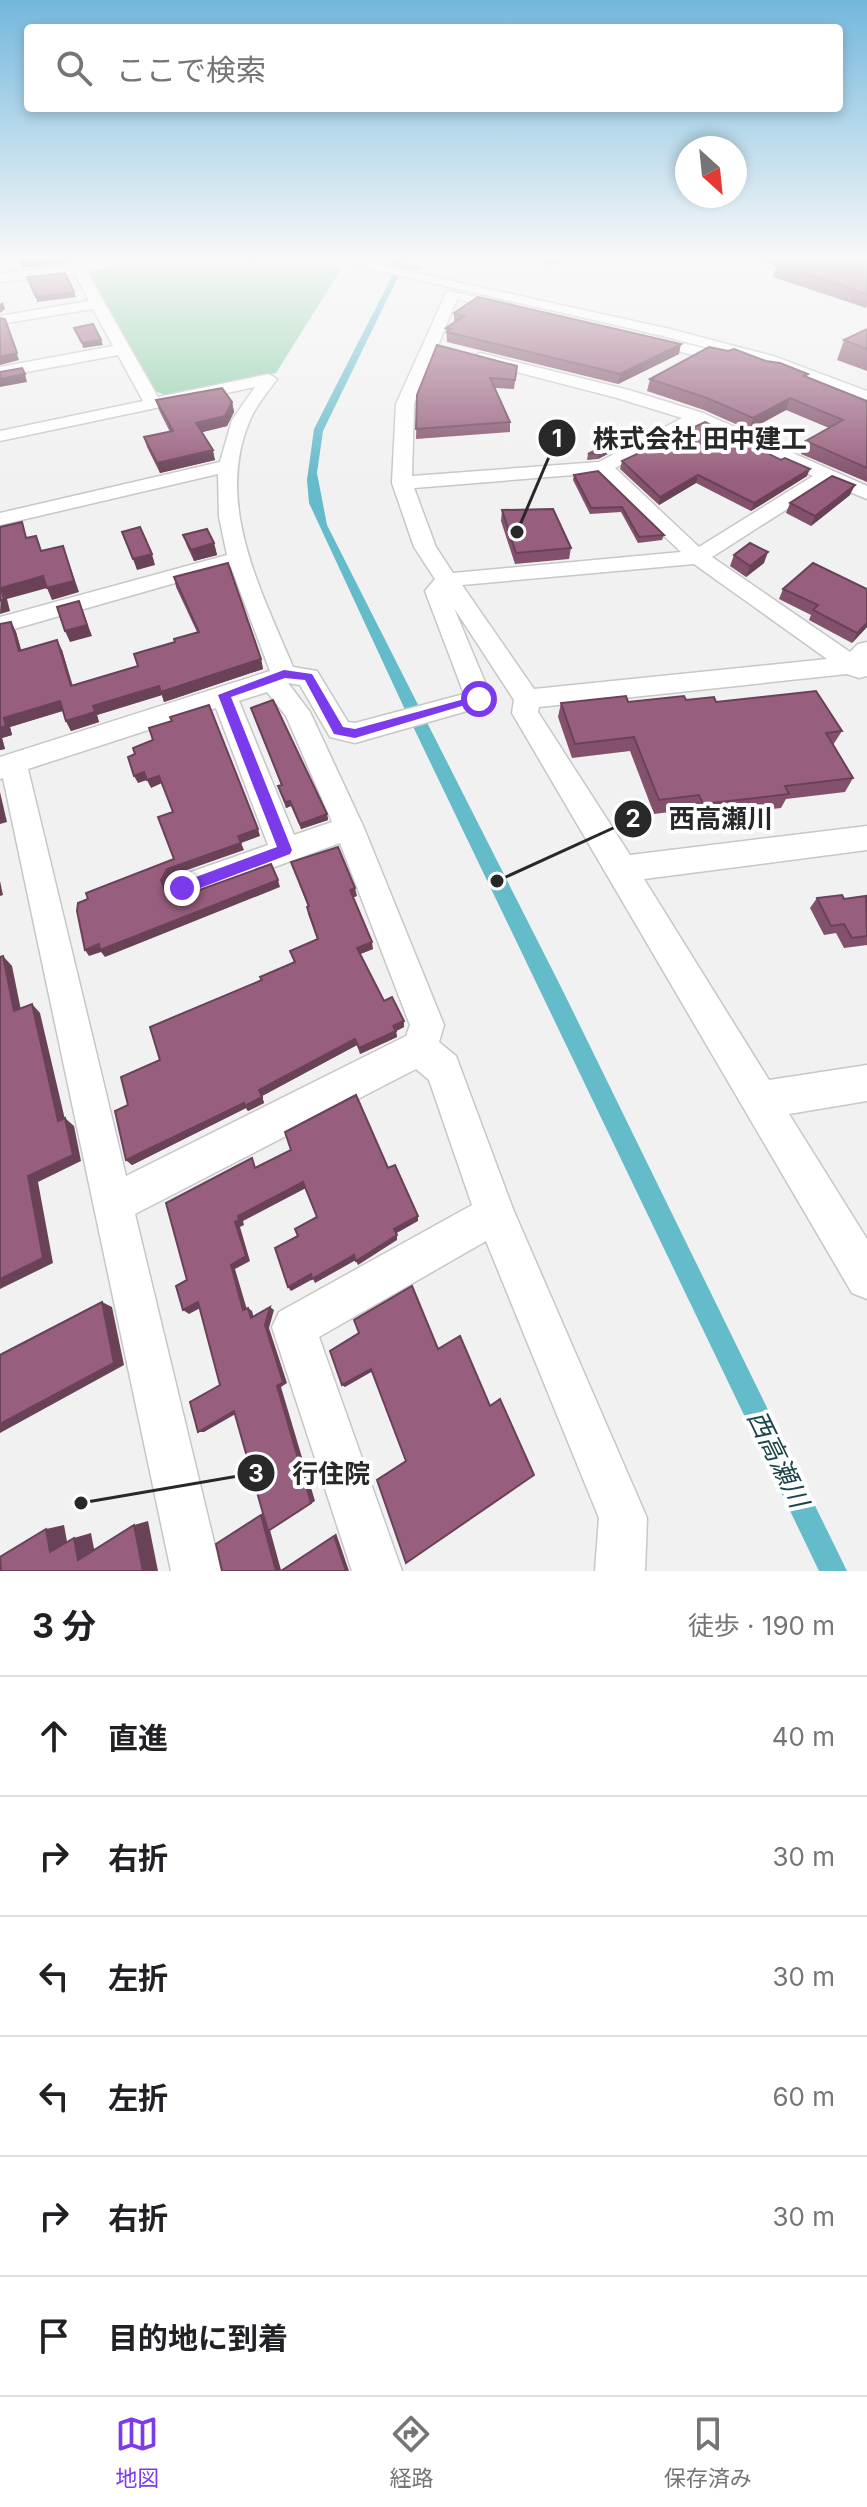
<!DOCTYPE html>
<html lang="ja">
<head>
<meta charset="utf-8">
<style>
	body { margin:0; font-family:Inter,"Noto Sans JP",sans-serif; background:#f6f6f6; color:#202124 }
	.compass { position:absolute; left:675px; top:136px; width:72px; height:72px; border-radius:50%; background:#fff; box-shadow:0 4px 12px #0003; rotate:153deg }
	.stop { position:absolute; width:24px; height:24px; margin:-18px; border:6px solid #7c3aed; border-radius:50%; background:#fff }
	.stop.end { background:#7c3aed; border-color:#fff; box-shadow:0 2px 8px #0008 }
	.list { margin:0; padding:0; list-style:none }
	h2 { display:flex; justify-content:space-between; align-items:center; height:104px; margin:0; padding:0 32px; font-size:34px }
	h2 small { font-size:26px; font-weight:400; color:#757577 }
	.list li { display:grid; grid-template-columns:52px 1fr auto; gap:24px; align-items:center; box-sizing:border-box; height:120px; padding:0 32px; border-top:2px solid #e0e0e0 }
	.list b { display:block; font-size:30px; white-space:nowrap }
	.list em { font-size:26px; font-style:normal; color:#757577 }
	.icon { flex:none; width:44px; height:44px; fill:none; stroke:currentColor; stroke-width:2; stroke-linecap:round; stroke-linejoin:round }
	.map { position:relative; flex:none; width:867px; height:1571px; overflow:hidden }
	.search { position:absolute; background:#fff; box-shadow:0 4px 12px #0003; left:24px; right:24px; top:24px; height:88px; display:flex; align-items:center; gap:20px; box-sizing:border-box; padding:0 28px; border-radius:8px; color:#757577; font-size:30px }
	.sheet { height:824px; background:#fff }
	nav { display:flex; justify-content:space-around; align-items:center; box-sizing:border-box; height:112px; border-top:2px solid #e0e0e0; background:#fff; font-size:22px; color:#757577 }
	nav a { display:grid; justify-items:center; gap:4px }
	nav .on { color:#7c3aed }
	.map>svg:first-child { display:block }
	.green { fill:#90cfa9 }
	.water { fill:#64bbca }
	.lines { fill:none; stroke-linecap:round; stroke-linejoin:round }
	.minor-casing { stroke:#c7c7c8; stroke-width:3 }
	.minor { fill:#fff; fill-rule:evenodd }
	.wall { fill:#83516c }
	.shaded-wall { fill:#6a4258 }
	.building { fill:#985e7d; stroke:#6a4258; stroke-width:2 }
	.route { fill:#7c3aed }
	.labels { text-anchor:middle; stroke-width:8; stroke-linejoin:round; paint-order:stroke }
	.water-label { font-size:26px; font-style:italic; fill:#1d454c; stroke:#fff }
	.leader { fill:none; stroke:#282828; stroke-width:3 }
	.callout-dot { fill:#282828; stroke:#fff; stroke-width:3 }
	.mark-label { font-size:24px; text-anchor:middle; font-weight:bold; fill:#fff }
	.callout-label { font-size:26px; text-anchor:middle; font-weight:bold; fill:#282828; stroke:#fff; stroke-width:8; stroke-linejoin:round; paint-order:stroke }
</style>
</head>
<body>
<div class="map">
<svg width="867" height="1571" viewBox="0 0 867 1571">
	<rect width="100%" height="100%" fill="#f1f1f2"/>
	<polygon class="green" points="147,259 306,259 341,269 276,373 166,396 154,390 89,272 96,268"/>
	<polygon class="water" points="394,259 405,259 405,265 423,267 421,270 402,269 323,431 317,473 327,525 562,989 847,1571 819,1571 407,714 309,503 307,480 314,429 390,280"/>
	<g class="lines">
		<defs>
			<g id="minor">
				<path d="M114,259H142L87,272L158,397L269,374L277,379C268,392 256,405 250,420C214,503 261,590 293,667L317,671L348,722L355,723L464,694L425,591L435,579L414,547L392,483L396,404L447,291L511,304L518,308L511,312L457,299L414,404L412,476L599,462L682,418L617,398L474,361L472,358L480,353L629,390L703,413L867,486V499L828,483L712,557L850,652L858,644L867,642V676L859,678L847,674L539,707L538,712L630,855L867,826V850L644,879L769,1080L867,1065V1101L789,1114L867,1239V1299L852,1293L512,713L514,700L454,608L492,699L488,705L355,743L330,737L300,685L288,683L310,712L364,828L444,1025L439,1042L456,1056L513,1209L647,1518L645,1571H595L599,1518L486,1241L319,1337L402,1571H352L272,1327L279,1312L472,1205L429,1080L416,1069L135,1214L221,1571H171L3,778L0,779V757L270,671L231,567L0,633V617L227,555L219,517L218,474L0,525V513L220,462L232,420L255,387L0,441V431L143,401L118,355L0,377V367L113,346L93,309L0,324V316L89,301L75,274L0,282V274ZM698,424L813,476L699,547L615,468ZM598,473L681,552L453,573L436,547L414,488ZM694,564L827,659L534,689L462,585ZM267,692L286,716L332,822L294,835L239,701ZM216,708L268,845L171,879L167,888L171,897L182,901L340,843L410,1025L406,1036L126,1176L28,769Z"/>
				<polygon points="328,259 353,259 670,329 773,356 867,391 867,402 761,362 663,336"/>
				<polygon points="645,334 708,349 710,352 702,357 640,342 640,336"/>
			</g>
		</defs>
		<use href="#minor" class="minor-casing"/>
		<use href="#minor" class="minor"/>
	</g>
	<g class="wall">
		<polygon points="535,259 566,259 550,265"/>
		<polygon points="755,259 867,259 867,305 866,308 773,277 777,266"/>
		<polygon points="454,313 679,354 618,384 447,342 446,328 454,322"/>
		<polygon points="867,329 867,371 837,360 844,340"/>
		<polygon points="766,361 867,401 867,482 801,454 806,441 829,428 786,410 749,430 704,410 647,391 650,379"/>
		<polygon points="517,366 514,389 495,388 510,422 510,432 416,439 417,395"/>
		<polygon points="156,400 232,402 234,412 227,426 202,432 215,460 160,473 147,447 144,437 170,432 159,410"/>
		<polygon points="624,440 623,446 598,459 587,460 588,454"/>
		<polygon points="781,460 807,476 751,511 696,483 659,505 620,469 622,461"/>
		<polygon points="574,475 664,535 662,540 638,543 621,512 590,514 573,480"/>
		<polygon points="850,495 811,526 786,513 790,503"/>
		<polygon points="502,510 571,548 569,559 515,564 501,521"/>
		<polygon points="183,535 214,543 217,555 194,561 187,546"/>
		<polygon points="734,555 764,563 746,577 730,566"/>
		<polygon points="174,577 261,659 263,669 164,702 162,695 97,715 99,722 71,731 66,721 63,711 10,727 12,735 2,738 5,749 0,750 0,624 11,622 16,632 21,650 62,650 73,686 138,666 175,642 197,632 176,587"/>
		<polygon points="783,589 867,589 867,627 852,643 809,620 811,615 779,599"/>
		<polygon points="686,700 716,702 842,731 833,745 853,778 845,792 786,799 781,808 697,818 693,809 654,814 630,751 572,758 558,717 561,703"/>
		<polygon points="251,708 327,814 328,820 301,829 291,806 286,808 278,786 281,785"/>
		<polygon points="291,862 357,896 353,897 373,949 360,954 384,1001 404,1027 396,1031 397,1037 360,1054 357,1045 262,1096 264,1103 248,1111 246,1108 132,1165 126,1160 128,1105 160,1060 262,980 294,962 290,951 317,939 308,914 307,907 308,907"/>
		<polygon points="817,898 867,898 867,945 844,948 836,933 824,935 810,908"/>
	</g>
	<g class="shaded-wall">
		<polygon points="32,259 87,259 22,268 20,261"/>
		<polygon points="550,259 566,259 550,265"/>
		<polygon points="74,292 76,297 37,302 36,297"/>
		<polygon points="3,302 5,309 0,313 0,304"/>
		<polygon points="8,326 19,360 0,365 0,357"/>
		<polygon points="101,340 103,345 83,348 82,343"/>
		<polygon points="681,344 679,354 618,384 620,374"/>
		<polygon points="25,374 27,382 0,387 0,379"/>
		<polygon points="790,398 786,410 749,430 753,418"/>
		<polygon points="232,402 234,412 227,426 199,433 196,423"/>
		<polygon points="624,440 623,446 598,459 599,454"/>
		<polygon points="213,450 215,460 160,473 157,463"/>
		<polygon points="810,469 807,476 751,511 754,503"/>
		<polygon points="698,475 696,483 659,505 660,497"/>
		<polygon points="855,485 850,495 811,526 815,516"/>
		<polygon points="214,543 217,555 194,561 191,550"/>
		<polygon points="63,546 79,592 52,600 47,588 7,599 10,611 0,614 1,588"/>
		<polygon points="768,552 764,563 746,577 750,566"/>
		<polygon points="152,554 155,565 137,570 133,559"/>
		<polygon points="79,601 92,636 70,642 65,631"/>
		<polygon points="11,622 16,632 24,660 19,651"/>
		<polygon points="867,623 867,627 852,643 857,633"/>
		<polygon points="57,640 62,650 75,696 71,686"/>
		<polygon points="261,659 263,669 164,702 161,692"/>
		<polygon points="159,686 162,695 97,715 99,722 71,731 66,721 93,706"/>
		<polygon points="60,701 65,710 10,727 12,735 2,738 5,749 0,750 0,728 4,718"/>
		<polygon points="144,772 147,780 138,783 134,776"/>
		<polygon points="159,776 162,783 151,788 147,780"/>
		<polygon points="0,792 7,822 0,824"/>
		<polygon points="290,801 291,806 286,808 285,802"/>
		<polygon points="327,814 328,820 301,829 300,824"/>
		<polygon points="258,829 260,836 241,843 238,836"/>
		<polygon points="241,843 244,850 170,876 164,887 168,898 161,880 167,869"/>
		<polygon points="278,880 280,887 105,957 101,952 89,956 85,950"/>
		<polygon points="0,881 3,895 0,896"/>
		<polygon points="355,888 357,896 351,898 350,890"/>
		<polygon points="372,942 373,949 358,955 357,948"/>
		<polygon points="3,956 12,966 23,1020 14,1011"/>
		<polygon points="32,1004 40,1013 67,1128 58,1121"/>
		<polygon points="404,1021 404,1027 394,1032 393,1026"/>
		<polygon points="396,1031 397,1037 360,1054 359,1048"/>
		<polygon points="355,1039 357,1045 262,1096 264,1103 248,1111 246,1108 132,1165 126,1160"/>
		<polygon points="65,1118 74,1126 81,1161 38,1182 53,1263 0,1289 0,1279 28,1176"/>
		<polygon points="303,1182 306,1188 243,1221 244,1225 240,1227 250,1261 235,1269 248,1313 243,1310 231,1265 235,1222 238,1216"/>
		<polygon points="418,1216 418,1221 395,1234 394,1229"/>
		<polygon points="397,1235 397,1240 358,1265 356,1261"/>
		<polygon points="354,1255 356,1260 315,1283 313,1279 291,1291 288,1287 311,1274"/>
		<polygon points="102,1302 112,1307 124,1365 0,1433 0,1424"/>
		<polygon points="198,1302 204,1306 189,1314 183,1310"/>
		<polygon points="270,1307 274,1310 269,1328 287,1383 281,1387 315,1501 270,1530 281,1570 280,1571 276,1571 261,1515 265,1513 277,1386 265,1325"/>
		<polygon points="248,1308 252,1311 255,1321 251,1318"/>
		<polygon points="371,1369 373,1371 345,1387 342,1385"/>
		<polygon points="234,1411 239,1412 204,1432 198,1432"/>
		<polygon points="148,1521 158,1571 143,1571 134,1525"/>
		<polygon points="64,1525 68,1547 50,1552 46,1529"/>
		<polygon points="91,1533 95,1554 78,1560 74,1538"/>
		<polygon points="336,1533 349,1571 346,1571 334,1536"/>
	</g>
	<g class="building">
		<polygon points="789,259 867,259 867,294 777,264"/>
		<polygon points="65,273 74,292 36,297 27,277"/>
		<polygon points="478,297 681,344 620,374 447,332 451,329 446,328 464,316 454,313"/>
		<polygon points="0,318 5,319 17,353 0,357"/>
		<polygon points="93,324 101,340 82,343 74,328"/>
		<polygon points="867,329 867,349 844,340"/>
		<polygon points="437,345 517,366 515,380 490,378 510,422 416,429 417,395"/>
		<polygon points="709,347 728,351 734,349 766,361 780,363 808,374 804,376 867,401 867,468 806,441 843,420 790,398 753,418 707,398 650,379"/>
		<polygon points="22,368 25,374 0,379 0,372"/>
		<polygon points="222,388 232,402 225,416 196,423 213,450 157,463 144,437 173,431 156,400"/>
		<polygon points="705,422 781,460 785,458 810,469 754,503 698,475 660,497 622,461"/>
		<polygon points="620,438 624,440 599,454 588,454"/>
		<polygon points="598,471 664,535 639,537 622,507 591,508 574,475"/>
		<polygon points="832,476 855,485 815,516 790,503"/>
		<polygon points="553,509 571,548 516,553 502,510"/>
		<polygon points="22,522 26,538 36,536 41,551 63,546 74,581 47,588 43,576 1,588 4,599 0,601 0,527"/>
		<polygon points="140,527 152,554 133,559 122,532"/>
		<polygon points="207,529 214,543 191,550 183,535"/>
		<polygon points="750,543 768,552 750,566 734,555"/>
		<polygon points="228,563 261,659 161,692 159,686 93,706 95,712 66,721 60,701 4,718 6,726 0,728 0,624 11,622 19,651 57,640 71,686 138,666 134,654 175,642 174,639 199,632 174,577"/>
		<polygon points="813,563 867,589 867,623 857,633 813,610 818,605 783,589"/>
		<polygon points="79,601 87,625 65,631 57,607"/>
		<polygon points="816,691 842,731 826,733 853,778 785,786 789,794 703,804 699,795 659,800 634,737 575,744 561,703 626,696 628,702 684,696 686,700 714,697 716,702"/>
		<polygon points="273,700 327,814 300,824 290,801 285,802 278,786 282,785 251,708"/>
		<polygon points="209,705 258,829 238,836 241,843 167,869 161,880 165,891 180,897 271,864 278,880 100,950 99,944 85,950 77,911 78,903 88,899 86,893 174,859 158,817 173,812 159,776 147,780 144,772 134,776 128,757 135,754 133,748 153,740 149,728 172,721 170,717"/>
		<polygon points="338,847 355,888 350,890 372,942 357,948 384,1001 392,997 404,1021 393,1026 396,1031 359,1048 355,1039 259,1090 262,1097 245,1106 244,1103 126,1160 115,1111 128,1105 121,1077 160,1060 150,1027 262,980 260,977 295,962 290,951 318,939 307,907 309,906 291,862"/>
		<polygon points="842,895 844,899 866,896 867,936 852,938 844,924 831,926 817,898"/>
		<polygon points="3,956 14,1011 32,1004 58,1121 65,1118 73,1155 28,1176 43,1258 0,1279 0,957"/>
		<polygon points="356,1095 388,1168 395,1165 418,1216 394,1229 397,1235 356,1261 354,1255 312,1279 311,1274 288,1287 275,1248 298,1236 295,1229 317,1217 303,1182 238,1216 239,1220 235,1222 246,1256 231,1265 243,1310 248,1308 251,1318 270,1307 265,1325 283,1382 277,1386 311,1503 268,1531 234,1411 198,1432 190,1402 220,1385 198,1302 183,1310 176,1286 187,1280 166,1203 252,1158 255,1168 291,1150 285,1132"/>
		<polygon points="412,1286 438,1349 460,1336 490,1406 500,1399 534,1475 406,1563 377,1480 406,1461 371,1369 342,1385 330,1351 359,1333 354,1320"/>
		<polygon points="102,1302 114,1363 0,1424 0,1355"/>
		<polygon points="261,1515 276,1571 222,1571 216,1544"/>
		<polygon points="134,1525 143,1571 0,1571 1,1570 0,1557 46,1529 50,1552 74,1538 78,1560"/>
		<polygon points="334,1536 346,1571 281,1571"/>
	</g>
	<linearGradient id="sky" x2="0" y2="1"><stop stop-color="#73b7dc"/><stop offset="0.54" stop-color="#f9f9f9"/><stop offset="1" stop-color="#f9f9f9" stop-opacity="0"/></linearGradient>
	<rect width="867" height="479" fill="url(#sky)"/>
	<polygon class="route" points="284,670 312,674 343,727 355,729 479,695 485,699 355,738 334,734 305,680 285,678 231,697 292,850 290,854 187,893 177,893 177,884 277,847 218,695"/>
	<g class="labels">
		<g class="water-label">
			<text transform="translate(778 1459) rotate(64)" y="9">西高瀬川</text>
		</g>
	</g>
	<path class="leader" d="M517 532L557 438M497 881L633 819M81 1503L256 1473"/>
	<g class="callout-dot">
		<circle cx="517" cy="532" r="8"/>
		<circle cx="497" cy="881" r="8"/>
		<circle cx="81" cy="1503" r="8"/>
		<circle cx="557" cy="438" r="20"/>
		<circle cx="633" cy="819" r="20"/>
		<circle cx="256" cy="1473" r="20"/>
	</g>
	<g class="mark-label">
		<text x="557" y="447">1</text>
		<text x="633" y="827">2</text>
		<text x="256" y="1482">3</text>
	</g>
	<g class="callout-label">
		<text x="700" y="448">株式会社 田中建工</text>
		<text x="721" y="828">西高瀬川</text>
		<text x="331" y="1483">行住院</text>
	</g>
</svg>
<svg class="compass" viewBox="-18 -18 36 36"><path d="M0-13l5 13h-10z" fill="#e53935"/><path d="M0 13l5-13h-10z" fill="#757577"/></svg>
<div class="stop" style="left:479px;top:699px"></div>
<div class="stop end" style="left:182px;top:888px"></div>
<div class="search"><svg class="icon" aria-label="search" viewBox="0 0 24 24"><circle cx="10" cy="10" r="6"/><path d="M15 15l6 6"/></svg>ここで検索</div>
</div>
<section class="sheet">
<h2>3 分<small>徒歩 · 190 m</small></h2>
<ul class="list">
<li><svg class="icon" aria-label="ahead" viewBox="0 0 24 24"><path d="M12 20V5M6 11l6-6 6 6"/></svg><div><b>直進</b></div><em>40 m</em></li>
<li><svg class="icon" aria-label="right" viewBox="0 0 24 24"><path d="M7 20v-9h11M14 6l5 5-5 5"/></svg><div><b>右折</b></div><em>30 m</em></li>
<li><svg class="icon" aria-label="left" viewBox="0 0 24 24"><path d="M17 20v-9H6M10 6l-5 5 5 5"/></svg><div><b>左折</b></div><em>30 m</em></li>
<li><svg class="icon" aria-label="left" viewBox="0 0 24 24"><path d="M17 20v-9H6M10 6l-5 5 5 5"/></svg><div><b>左折</b></div><em>60 m</em></li>
<li><svg class="icon" aria-label="right" viewBox="0 0 24 24"><path d="M7 20v-9h11M14 6l5 5-5 5"/></svg><div><b>右折</b></div><em>30 m</em></li>
<li><svg class="icon" aria-label="arrive" viewBox="0 0 24 24"><path d="M6 21V4h12l-3 4 3 4H6"/></svg><div><b>目的地に到着</b></div></li>
</ul>
</section>
<nav>
<a class="on"><svg class="icon" aria-label="map" viewBox="0 0 24 24"><path d="M3 6l6-2 6 2 6-2v14l-6 2-6-2-6 2zM9 4v14M15 6v14"/></svg>地図</a>
<a><svg class="icon" aria-label="directions" viewBox="0 0 24 24"><path d="M12 3l9 9-9 9-9-9zM9 14v-3h6M13 9l2 2-2 2"/></svg>経路</a>
<a><svg class="icon" aria-label="saved" viewBox="0 0 24 24"><path d="M7 4h10v16l-5-4-5 4z"/></svg>保存済み</a>
</nav>
</body>
</html>
